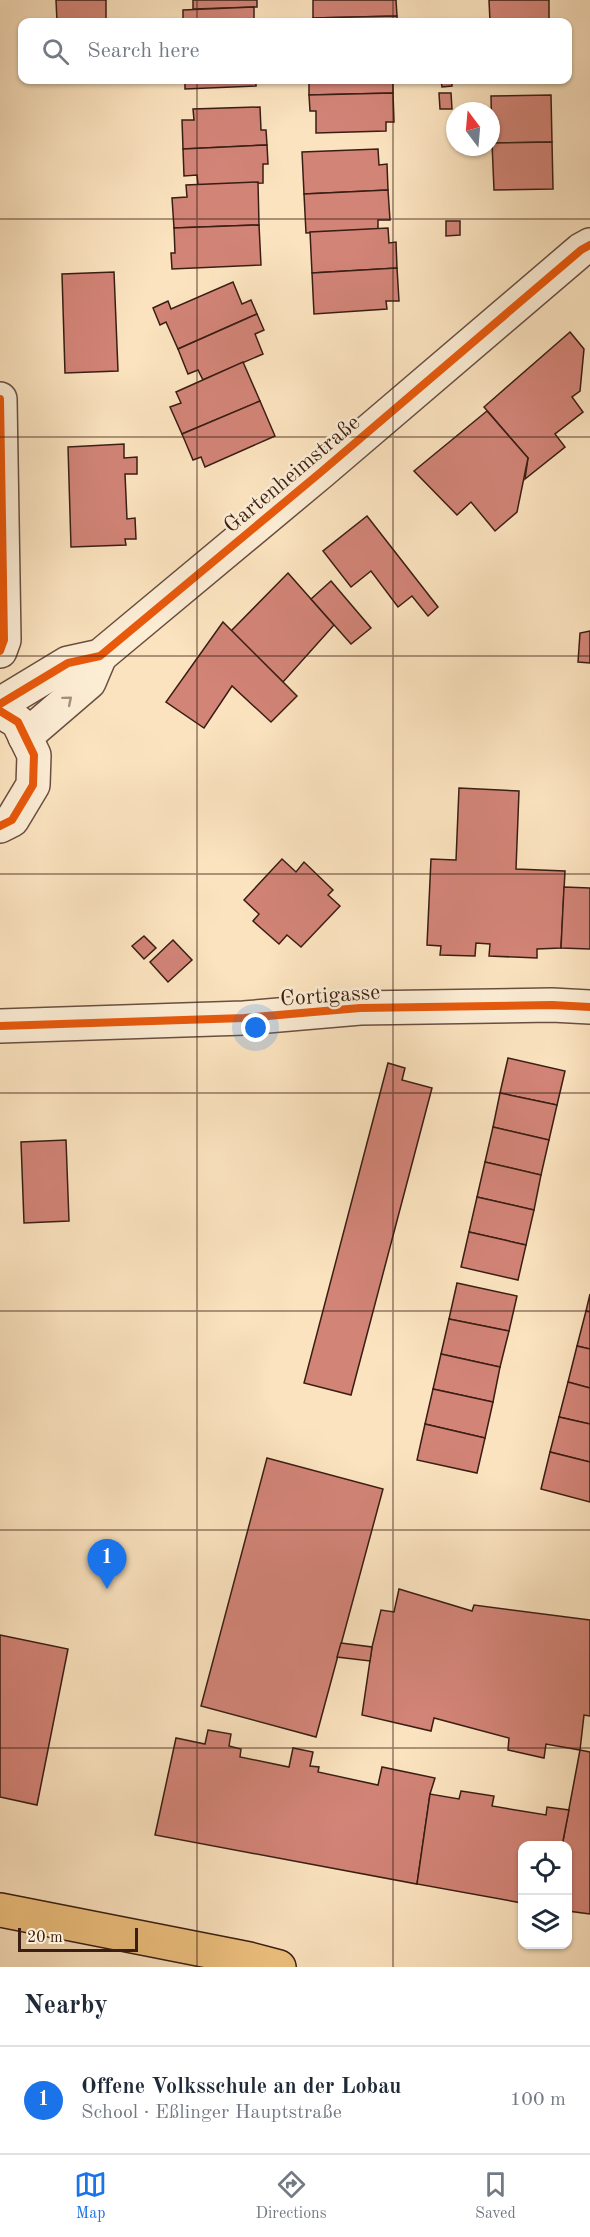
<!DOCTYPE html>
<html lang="en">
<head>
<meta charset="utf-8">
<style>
	body { margin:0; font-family:"Old Standard TT",serif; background:#f2f2f3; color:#1f2937 }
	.controls { position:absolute; right:18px; bottom:18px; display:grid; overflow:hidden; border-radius:12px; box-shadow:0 2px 4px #0004 }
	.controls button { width:54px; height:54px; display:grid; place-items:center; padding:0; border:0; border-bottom:2px solid #e0e1e3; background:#fff; color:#1f2937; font:30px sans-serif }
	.compass { position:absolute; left:446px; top:102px; width:54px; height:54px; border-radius:50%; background:#fff; box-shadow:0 2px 4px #0004; rotate:344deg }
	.scale { position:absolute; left:18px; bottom:15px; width:120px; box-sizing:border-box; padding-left:6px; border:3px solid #3a1e14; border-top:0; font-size:16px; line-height:21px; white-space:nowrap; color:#3a1e14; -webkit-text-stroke:4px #fcedd5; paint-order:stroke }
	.you { position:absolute; left:256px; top:1028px; width:21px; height:21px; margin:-15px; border:4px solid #fff; border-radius:50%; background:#1a73e8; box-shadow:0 0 0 9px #1a73e833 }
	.badge { display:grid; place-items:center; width:39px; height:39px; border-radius:50%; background:#1a73e8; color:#fff; font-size:20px; font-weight:700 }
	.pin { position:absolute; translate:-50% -50px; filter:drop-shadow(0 2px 3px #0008) }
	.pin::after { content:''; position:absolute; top:32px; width:21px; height:18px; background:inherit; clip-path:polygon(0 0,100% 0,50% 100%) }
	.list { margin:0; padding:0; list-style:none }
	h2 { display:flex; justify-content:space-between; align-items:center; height:78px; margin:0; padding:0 24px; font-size:26px }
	h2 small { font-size:20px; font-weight:400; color:#747a83 }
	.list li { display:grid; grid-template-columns:39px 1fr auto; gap:18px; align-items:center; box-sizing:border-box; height:108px; padding:0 24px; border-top:2px solid #e0e1e3 }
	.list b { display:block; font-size:22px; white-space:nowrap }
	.list p { margin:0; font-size:20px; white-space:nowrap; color:#747a83 }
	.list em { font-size:20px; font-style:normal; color:#747a83 }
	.icon { flex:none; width:33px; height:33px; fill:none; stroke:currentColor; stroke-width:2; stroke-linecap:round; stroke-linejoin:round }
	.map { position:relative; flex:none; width:590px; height:1967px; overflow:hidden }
	.search { position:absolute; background:#fff; box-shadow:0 2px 4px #0004; left:18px; right:18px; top:18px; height:66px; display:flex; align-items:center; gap:15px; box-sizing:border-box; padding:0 21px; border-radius:12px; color:#747a83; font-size:22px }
	.sheet { height:186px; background:#fff }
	nav { display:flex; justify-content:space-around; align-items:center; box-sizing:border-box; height:84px; border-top:2px solid #e0e1e3; background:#fff; font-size:16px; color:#747a83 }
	nav a { display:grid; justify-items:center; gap:3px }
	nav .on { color:#1a73e8 }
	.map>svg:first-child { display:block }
	.building { fill:#d28477; stroke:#3a1e14; stroke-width:1.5 }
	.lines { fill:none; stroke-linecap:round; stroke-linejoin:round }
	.minor-casing { stroke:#6a4f3f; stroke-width:36 }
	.major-casing { stroke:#3a1e14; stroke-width:36 }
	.minor { stroke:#fcedd5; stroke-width:33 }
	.major { stroke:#eec280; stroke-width:33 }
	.cycleway-casing { stroke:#fcedd5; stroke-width:11 }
	.cycleway { stroke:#e8590c; stroke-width:8 }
	.oneway { stroke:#a5907e }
	.grid { fill:none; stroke:#3a1e14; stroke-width:1.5; stroke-opacity:0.55 }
	.labels { text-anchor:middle; stroke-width:5; stroke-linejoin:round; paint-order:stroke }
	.street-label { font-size:22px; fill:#3a1e14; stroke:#fcedd5 }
</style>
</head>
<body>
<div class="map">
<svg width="590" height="1967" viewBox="0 0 590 1967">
	<rect width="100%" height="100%" fill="#fbe3bf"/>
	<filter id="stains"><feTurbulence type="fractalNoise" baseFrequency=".00333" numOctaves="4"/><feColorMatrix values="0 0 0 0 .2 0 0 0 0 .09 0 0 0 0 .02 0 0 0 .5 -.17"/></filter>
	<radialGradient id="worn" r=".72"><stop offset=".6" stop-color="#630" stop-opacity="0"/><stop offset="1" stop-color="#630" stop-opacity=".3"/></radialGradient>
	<g class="building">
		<polygon points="56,0 106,0 106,20 92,20 92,22 57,22"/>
		<polygon points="193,0 257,0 257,7 193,9"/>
		<polygon points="313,0 396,0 397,16 313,18"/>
		<polygon points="489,0 549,0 549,22 490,22"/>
		<polygon points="254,7 254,22 171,22 183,22 183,10"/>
		<polygon points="397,16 397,22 313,22 313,18"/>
		<polygon points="185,80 256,80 256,86 185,89"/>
		<polygon points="309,80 393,80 393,93 309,95"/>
		<polygon points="441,80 452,80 452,86 442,87"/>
		<polygon points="491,80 551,80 491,81"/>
		<polygon points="393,93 394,122 386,122 386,131 316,133 316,111 310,111 309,95"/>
		<polygon points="439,93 451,93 452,109 440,109"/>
		<polygon points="551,95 552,142 492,143 491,96"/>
		<polygon points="260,107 261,130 266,130 267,145 183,149 182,120 194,120 193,109"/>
		<polygon points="552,142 553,189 494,190 492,143"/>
		<polygon points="267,145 268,164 263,164 263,183 198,185 197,175 184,176 183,149"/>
		<polygon points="378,149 379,165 387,164 388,190 304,194 302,152"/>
		<polygon points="258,182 259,225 174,228 172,198 187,197 186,185"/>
		<polygon points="388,190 390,220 378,220 378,229 306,233 304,194"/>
		<polygon points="446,221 460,221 460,235 446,236"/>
		<polygon points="259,225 261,265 172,269 171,253 175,253 174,228"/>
		<polygon points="388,228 389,243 396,242 397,268 312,273 310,232"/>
		<polygon points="397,268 399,301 386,301 387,309 314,314 312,273"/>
		<polygon points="114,272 118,371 65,373 62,274"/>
		<polygon points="233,282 242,304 251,300 257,314 178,349 166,322 160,325 153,308 168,301 171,309"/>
		<polygon points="257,314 264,330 255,334 263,354 203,380 198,370 188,374 178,349"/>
		<polygon points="570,332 584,349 580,391 572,397 583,412 555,434 565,447 525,479 528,458 484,407"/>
		<polygon points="243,362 260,401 182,434 170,407 181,403 176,392"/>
		<polygon points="260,401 275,436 205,467 201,457 193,460 182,434"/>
		<polygon points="487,411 528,458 517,512 495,531 471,502 457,515 414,471"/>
		<polygon points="124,444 124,458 137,457 137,474 125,474 127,519 135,518 136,539 125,539 126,545 71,547 68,447"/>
		<polygon points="367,516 438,607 428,616 412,596 398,607 371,571 351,587 323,551"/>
		<polygon points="288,573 334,625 283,682 231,631"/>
		<polygon points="331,581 371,628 351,644 311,599"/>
		<polygon points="223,622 297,696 271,722 232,686 204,728 166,702"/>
		<polygon points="590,631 590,663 578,662 580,633"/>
		<polygon points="459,788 519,791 516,869 565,871 561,948 537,949 537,958 489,956 490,944 476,943 475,956 440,955 441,946 427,945 431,859 456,860"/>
		<polygon points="282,859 296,872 304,862 333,890 328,895 340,906 301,947 287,935 279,944 253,921 259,914 244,900"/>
		<polygon points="564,887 590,888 590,949 561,948"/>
		<polygon points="144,936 156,948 144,959 132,946"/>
		<polygon points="173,940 192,960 168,982 150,962"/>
		<polygon points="508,1058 565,1071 557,1105 500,1093"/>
		<polygon points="388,1063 405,1068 402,1080 432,1088 351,1395 304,1383"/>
		<polygon points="500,1093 557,1105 549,1140 493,1127"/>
		<polygon points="493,1127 549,1140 541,1175 485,1162"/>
		<polygon points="66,1140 69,1221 24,1223 21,1142"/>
		<polygon points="485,1162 541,1175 534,1210 477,1197"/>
		<polygon points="477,1197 534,1210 526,1245 469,1232"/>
		<polygon points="469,1232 526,1245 518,1280 461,1267"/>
		<polygon points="457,1283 517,1296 509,1331 449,1319"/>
		<polygon points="590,1294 590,1312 586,1311"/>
		<polygon points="586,1311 590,1312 590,1349 577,1346"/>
		<polygon points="449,1319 509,1331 500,1367 441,1354"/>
		<polygon points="577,1346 590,1349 590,1388 568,1382"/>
		<polygon points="441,1354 500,1367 493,1402 433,1389"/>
		<polygon points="568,1382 590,1388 590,1424 559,1417"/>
		<polygon points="433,1389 493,1402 485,1438 425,1424"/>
		<polygon points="559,1417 590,1424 590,1462 550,1452"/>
		<polygon points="425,1424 485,1438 477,1473 417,1460"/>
		<polygon points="550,1452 590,1462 590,1502 541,1489"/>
		<polygon points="267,1458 383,1489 316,1737 201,1706"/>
		<polygon points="399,1589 472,1611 474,1605 590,1620 590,1716 584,1715 580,1750 546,1744 544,1758 508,1750 509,1738 434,1718 431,1731 362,1715 372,1647 381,1610 394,1612"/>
		<polygon points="0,1635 68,1649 37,1805 0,1797"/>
		<polygon points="341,1643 372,1647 370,1661 337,1657"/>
		<polygon points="208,1730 231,1734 229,1746 241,1749 240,1757 289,1767 293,1748 313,1752 310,1766 319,1767 318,1772 378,1785 382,1767 435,1778 430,1794 417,1884 155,1835 176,1738 205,1744"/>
		<polygon points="580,1750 590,1752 590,1914 568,1911 568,1846 562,1846"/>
		<polygon points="461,1791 494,1796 492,1806 546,1815 547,1807 569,1810 562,1846 522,1846 522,1903 417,1884 430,1794 459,1799"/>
	</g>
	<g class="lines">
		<defs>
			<g id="minor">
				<polyline points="0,399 4,640 0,651"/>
				<polyline points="0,704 68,663 100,656 321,472 581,250 590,245"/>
				<polyline points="0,711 18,722 34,755 33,785 12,820 0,826"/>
				<polyline points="25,737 89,682 100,656"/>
				<polyline points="0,1026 244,1018 360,1008 552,1005 590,1007"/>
			</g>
			<polyline id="major" points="0,1910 249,1959 279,1967"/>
		</defs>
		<use href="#minor" class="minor-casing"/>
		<use href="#major" class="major-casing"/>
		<use href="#minor" class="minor"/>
		<use href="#major" class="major"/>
		<defs>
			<g id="cycleway">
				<polyline points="0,399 4,640 0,651"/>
				<polyline points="0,704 68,663 100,656 321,472 581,250 590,245"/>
				<polyline points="0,711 18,722 34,755 33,785 12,820 0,826"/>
				<polyline points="0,1026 244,1018 360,1008 552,1005 590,1007"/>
			</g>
		</defs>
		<use href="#cycleway" class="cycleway-casing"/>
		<use href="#cycleway" class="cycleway"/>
	</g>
	<defs><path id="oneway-chevron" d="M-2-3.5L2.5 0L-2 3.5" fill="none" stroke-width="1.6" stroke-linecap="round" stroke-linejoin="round" transform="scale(1.5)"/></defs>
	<use class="oneway" href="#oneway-chevron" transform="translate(68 700) rotate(-40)"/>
	<path class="grid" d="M197,0V22M393,0V22M197,80V1967M393,80V1967M0,219H590M0,437H590M0,656H590M0,874H590M0,1093H590M0,1311H590M0,1530H590M0,1748H590"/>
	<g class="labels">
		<g class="street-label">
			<text transform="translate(291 473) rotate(-40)" y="8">Gartenheimstraße</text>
			<text transform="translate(330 994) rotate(-4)" y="8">Cortigasse</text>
		</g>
	</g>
	<rect width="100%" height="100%" filter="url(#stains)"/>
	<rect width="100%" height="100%" fill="url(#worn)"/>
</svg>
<div class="controls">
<button><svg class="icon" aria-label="locate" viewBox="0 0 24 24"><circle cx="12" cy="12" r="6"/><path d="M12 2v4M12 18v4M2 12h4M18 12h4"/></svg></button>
<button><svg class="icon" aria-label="layers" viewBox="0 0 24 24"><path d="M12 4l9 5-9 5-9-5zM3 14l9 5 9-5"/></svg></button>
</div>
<svg class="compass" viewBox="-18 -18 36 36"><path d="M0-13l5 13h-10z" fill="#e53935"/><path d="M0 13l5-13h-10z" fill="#747a83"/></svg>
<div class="scale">20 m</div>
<div class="you"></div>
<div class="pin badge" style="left:107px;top:1589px">1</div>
<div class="search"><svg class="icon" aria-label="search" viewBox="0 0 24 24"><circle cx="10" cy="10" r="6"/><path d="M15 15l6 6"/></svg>Search here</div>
</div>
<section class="sheet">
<h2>Nearby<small></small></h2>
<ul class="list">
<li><span class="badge">1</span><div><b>Offene Volksschule an der Lobau</b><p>School · Eßlinger Hauptstraße</p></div><em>100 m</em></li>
</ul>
</section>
<nav>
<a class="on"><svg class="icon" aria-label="map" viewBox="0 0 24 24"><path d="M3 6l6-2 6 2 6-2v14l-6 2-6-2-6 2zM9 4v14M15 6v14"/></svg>Map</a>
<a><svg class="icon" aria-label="directions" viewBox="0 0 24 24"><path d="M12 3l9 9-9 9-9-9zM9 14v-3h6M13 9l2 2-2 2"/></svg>Directions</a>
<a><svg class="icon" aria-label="saved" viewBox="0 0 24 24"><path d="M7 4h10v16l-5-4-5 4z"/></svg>Saved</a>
</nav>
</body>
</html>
